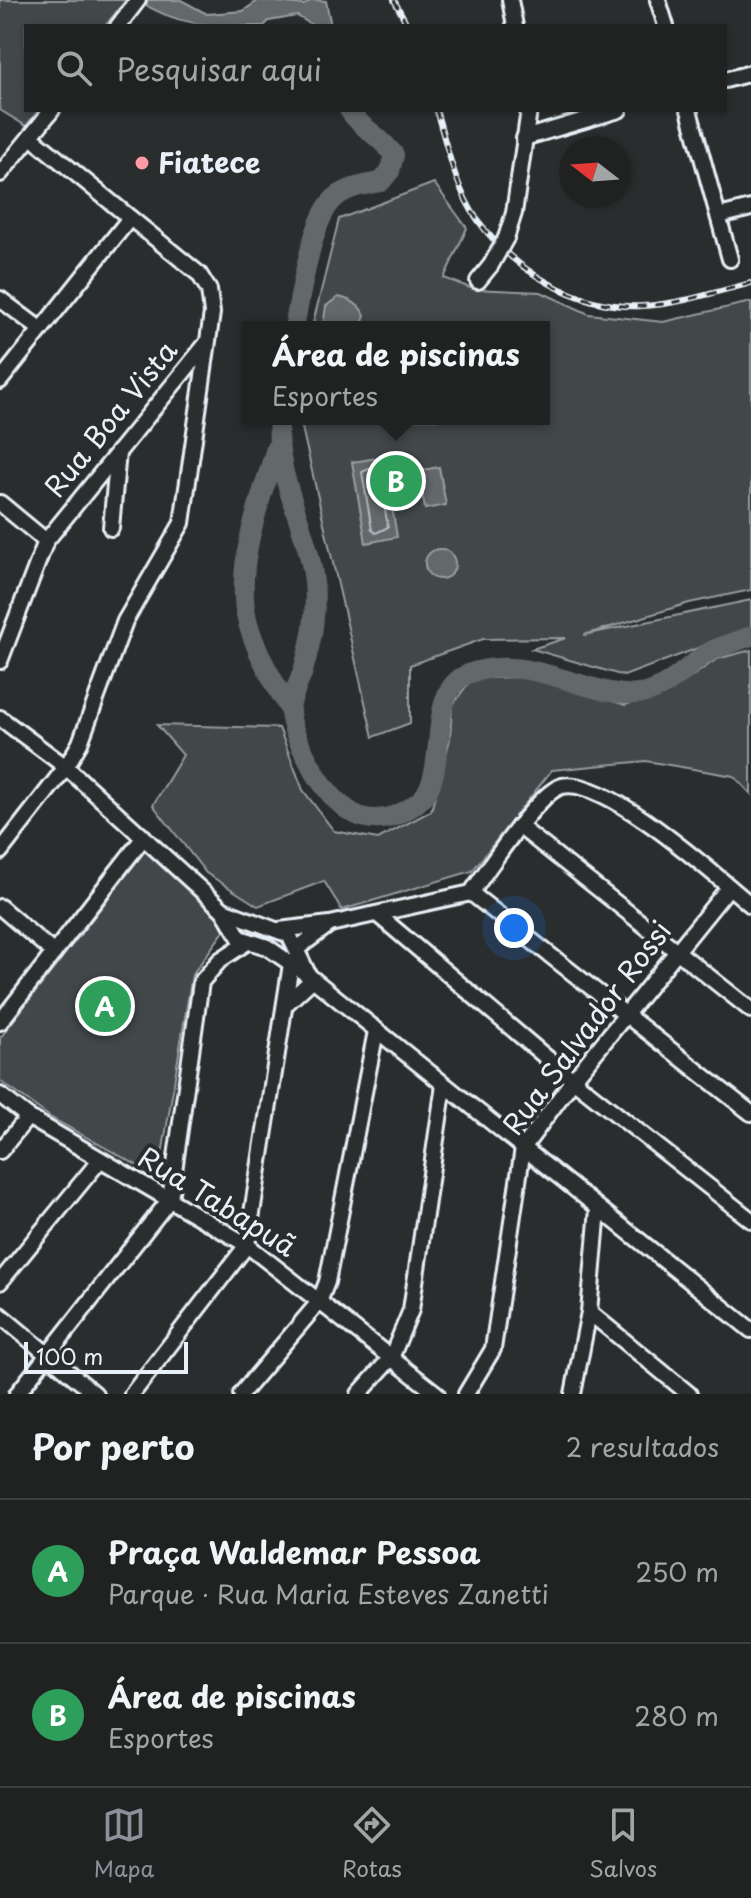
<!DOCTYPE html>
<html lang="pt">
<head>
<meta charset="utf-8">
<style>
	body { margin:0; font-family:"Playpen Sans",sans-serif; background:#282a2a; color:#f1f3f6 }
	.compass { position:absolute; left:559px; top:136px; width:72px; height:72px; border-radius:50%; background:#202222; box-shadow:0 2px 6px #0004; rotate:287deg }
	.scale { position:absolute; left:24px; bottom:20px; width:164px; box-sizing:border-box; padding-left:8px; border:4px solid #e8f1f8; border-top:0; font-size:22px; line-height:28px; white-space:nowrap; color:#e8f1f8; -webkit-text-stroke:6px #2a2d2e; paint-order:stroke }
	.you { position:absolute; left:514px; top:928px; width:28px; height:28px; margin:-20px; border:6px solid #fff; border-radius:50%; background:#1a73e8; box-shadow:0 0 0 12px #1a73e833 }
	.badge { display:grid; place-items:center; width:52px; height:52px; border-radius:50%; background:#8c9099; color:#fff; font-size:26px; font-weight:700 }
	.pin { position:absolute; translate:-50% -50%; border:4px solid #fff; box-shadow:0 2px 8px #0006 }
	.popup { position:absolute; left:242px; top:321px; width:308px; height:104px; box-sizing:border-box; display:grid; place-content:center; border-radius:0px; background:#202222; filter:drop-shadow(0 2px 6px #0005); font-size:26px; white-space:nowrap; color:#a2a4a5 }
	.popup b { font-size:30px; color:#f1f3f6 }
	.popup::after { content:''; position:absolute; left:50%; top:100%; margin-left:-16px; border:16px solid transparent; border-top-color:#202222 }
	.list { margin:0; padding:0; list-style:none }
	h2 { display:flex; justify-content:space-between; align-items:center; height:104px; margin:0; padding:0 32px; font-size:34px }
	h2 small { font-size:26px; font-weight:400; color:#a2a4a5 }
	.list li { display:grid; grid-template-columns:52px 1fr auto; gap:24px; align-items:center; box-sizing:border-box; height:144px; padding:0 32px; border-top:2px solid #3d3f40 }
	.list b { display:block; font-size:30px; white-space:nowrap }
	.list p { margin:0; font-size:26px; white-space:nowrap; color:#a2a4a5 }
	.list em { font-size:26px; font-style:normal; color:#a2a4a5 }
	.icon { flex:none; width:44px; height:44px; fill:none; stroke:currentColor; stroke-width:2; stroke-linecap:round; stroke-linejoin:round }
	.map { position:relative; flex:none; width:751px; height:1394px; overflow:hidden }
	.search { position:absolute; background:#202222; box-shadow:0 2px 6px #0004; left:24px; right:24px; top:24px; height:88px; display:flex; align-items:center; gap:20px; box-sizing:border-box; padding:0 28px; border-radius:0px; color:#a2a4a5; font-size:30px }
	.sheet { height:392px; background:#202222 }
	nav { display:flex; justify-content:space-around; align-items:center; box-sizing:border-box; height:112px; border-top:2px solid #3d3f40; background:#202222; font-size:22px; color:#a2a4a5 }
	nav a { display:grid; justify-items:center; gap:4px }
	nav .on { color:#8c9099 }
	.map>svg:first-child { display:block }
	.green { fill:#424648; stroke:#959ca0; stroke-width:2 }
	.water { fill:#63686b; stroke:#989fa3; stroke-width:2 }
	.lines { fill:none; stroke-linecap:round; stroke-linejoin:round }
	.shore { stroke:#b3bac0; stroke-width:2 }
	.river { stroke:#63686b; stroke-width:20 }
	.minor-casing { stroke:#e8f1f8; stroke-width:20 }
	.minor { stroke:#2a2d2e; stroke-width:14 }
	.rail-casing { stroke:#e8f1f8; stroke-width:6 }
	.rail { stroke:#2a2d2e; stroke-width:3; stroke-dasharray:9; stroke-linecap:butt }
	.minor-bridge-casing { stroke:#e8f1f8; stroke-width:20; stroke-linecap:butt }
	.minor-bridge { stroke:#2a2d2e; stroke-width:14 }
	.poi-dot { fill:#ff9aa2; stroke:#2a2d2e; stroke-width:3 }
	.labels { text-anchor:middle; stroke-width:8; stroke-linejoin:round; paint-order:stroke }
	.poi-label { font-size:28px; font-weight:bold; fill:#e8f1f8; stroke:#2a2d2e; text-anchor:start }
	.street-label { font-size:28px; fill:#e8f1f8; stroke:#2a2d2e }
</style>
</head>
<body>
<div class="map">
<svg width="751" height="1394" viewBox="0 0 751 1394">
	<rect width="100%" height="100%" fill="#2a2d2e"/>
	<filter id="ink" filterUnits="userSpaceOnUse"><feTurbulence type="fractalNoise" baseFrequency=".0125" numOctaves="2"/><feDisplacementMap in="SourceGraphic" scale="16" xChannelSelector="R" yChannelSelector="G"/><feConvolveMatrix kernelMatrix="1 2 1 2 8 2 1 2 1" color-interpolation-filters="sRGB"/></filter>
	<g filter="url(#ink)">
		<g class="green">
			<polygon points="0,0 126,0 105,26 26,26 26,110 39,110 26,126 0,110"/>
			<polygon points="434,183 467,228 444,278 473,289 541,292 589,314 663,322 751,302 751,590 689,603 584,635 751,600 751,628 624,676 532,649 566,638 483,639 410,665 410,723 373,737 300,419 544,419 544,327 312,327 339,219"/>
			<polygon points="751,650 751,794 734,776 646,761 552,770 472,871 342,910 324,881 258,906 206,873 153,805 183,755 157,725 279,728 303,790 334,831 378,839 431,811 450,739 452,706 472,678 535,677 625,705 668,693 717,659"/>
			<polygon points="145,851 219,919 224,931 192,975 159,1173 144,1169 50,1117 0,1081 0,1038"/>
		</g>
		<g class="water">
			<path d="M138,0H181L207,14L243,11L259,0L304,5L312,0L326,1L331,26H314L297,16L269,21L264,26C216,26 178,28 138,0Z"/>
			<path d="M338,297C351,299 360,305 365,316L361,327H323L326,306Z"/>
			<polygon points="384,457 397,537 366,543 352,462"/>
			<polygon points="439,467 446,505 425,509 418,471"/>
			<circle cx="440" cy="564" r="15"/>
		</g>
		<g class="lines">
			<polygon class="shore" points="374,467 378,470 388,527 376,533 372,530 362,472"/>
			<g class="river">
				<path d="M294,327C301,296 311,218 335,198C348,187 364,185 381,182L390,171L394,155C381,136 361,129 349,110"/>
				<path d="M279,419C274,477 308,526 314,582C317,614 312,640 303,671C299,683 290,699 290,711C291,728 301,747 309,762C333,806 367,841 417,803C453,777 422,692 468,674C530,650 595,703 645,693C670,688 690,662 711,651C724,645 738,641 751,636"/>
				<path d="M276,448C262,497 241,547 244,598C245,635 272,679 290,710"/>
			</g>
			<defs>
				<g id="minor">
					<polyline points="510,0 515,26"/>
					<polyline points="658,0 666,26"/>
					<polyline points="118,26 138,0"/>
					<polyline points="725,80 751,73"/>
					<polyline points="689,110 730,259"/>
					<polyline points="524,138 619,110"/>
					<polyline points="0,174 52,110"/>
					<polyline points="719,216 751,208"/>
					<polyline points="506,238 514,213 529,110"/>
					<polyline points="478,281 491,265"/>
					<polyline points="0,299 40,329"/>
					<polyline points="0,381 130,218"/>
					<polyline points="0,503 46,541"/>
					<polyline points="111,528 118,452"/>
					<polyline points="0,661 46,541 207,343"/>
					<polyline points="0,718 66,767 223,910 289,935 309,976"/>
					<polyline points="519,826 751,1010"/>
					<polyline points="0,852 66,767 80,743 125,621 182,523 212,313 209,290 199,274 31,137"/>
					<polyline points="471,893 751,1113"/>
					<polyline points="0,907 54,953"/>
					<polyline points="223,910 240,938 267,947 309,976 751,1330"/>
					<polyline points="377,914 573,1080 751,1220"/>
					<path d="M279,930L330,924L471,893C487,871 538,792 562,786C606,776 717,877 751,905"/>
					<polyline points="298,948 330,924"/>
					<polyline points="287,1003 313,979"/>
					<polyline points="0,1022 144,837"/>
					<polyline points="0,1095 28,1117 247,1245 437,1394"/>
					<polyline points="0,1151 28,1117"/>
					<polyline points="0,1282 100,1160"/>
					<polyline points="589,1312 689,1394"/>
					<polyline points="0,1315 95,1394"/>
					<polyline points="17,1394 170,1199 201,982 220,960 249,941"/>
					<polyline points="132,1394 247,1245 291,964"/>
					<polyline points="241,1394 319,1302 327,1282 376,1031"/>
					<polyline points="359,1394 391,1358 411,1310 444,1085"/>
					<polyline points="466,1394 493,1349 523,1148 573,1080 729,887"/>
					<polyline points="573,1394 589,1312 598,1209"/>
				</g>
			</defs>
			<use href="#minor" class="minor-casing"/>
			<use href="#minor" class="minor"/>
			<defs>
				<g id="rail">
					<polyline points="394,0 408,26"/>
					<path d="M436,110C447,146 455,187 477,219C513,271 579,310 643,306C680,304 716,292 751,283"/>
				</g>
			</defs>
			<use href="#rail" class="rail-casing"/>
			<use href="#rail" class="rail"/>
			<defs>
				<polyline id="minor-bridge" points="491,265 506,238"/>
			</defs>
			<use href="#minor-bridge" class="minor-bridge-casing"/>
			<use href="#minor-bridge" class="minor-bridge"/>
		</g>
	</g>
	<circle class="poi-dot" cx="142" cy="163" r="8"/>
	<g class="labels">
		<g class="poi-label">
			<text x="158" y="173">Fiatece</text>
		</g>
		<g class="street-label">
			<text transform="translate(111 419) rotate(-51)" y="10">Rua Boa Vista</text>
			<text transform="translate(587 1028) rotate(-53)" y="10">Rua Salvador Rossi</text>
			<text transform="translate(217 1202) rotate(32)" y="10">Rua Tabapuã</text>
		</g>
	</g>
</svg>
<svg class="compass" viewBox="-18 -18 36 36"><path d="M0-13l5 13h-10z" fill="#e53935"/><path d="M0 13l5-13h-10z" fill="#a2a4a5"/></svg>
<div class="scale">100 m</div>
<div class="you"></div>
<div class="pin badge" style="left:105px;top:1006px;background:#2e9e5b">A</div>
<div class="pin badge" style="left:396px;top:481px;background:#2e9e5b">B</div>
<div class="popup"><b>Área de piscinas</b>Esportes</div>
<div class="search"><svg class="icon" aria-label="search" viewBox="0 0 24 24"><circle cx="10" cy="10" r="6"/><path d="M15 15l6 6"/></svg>Pesquisar aqui</div>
</div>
<section class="sheet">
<h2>Por perto<small>2 resultados</small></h2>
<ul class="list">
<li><span class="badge" style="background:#2e9e5b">A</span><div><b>Praça Waldemar Pessoa</b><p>Parque · Rua Maria Esteves Zanetti</p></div><em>250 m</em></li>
<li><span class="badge" style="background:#2e9e5b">B</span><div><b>Área de piscinas</b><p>Esportes</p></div><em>280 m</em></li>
</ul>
</section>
<nav>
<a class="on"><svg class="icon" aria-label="map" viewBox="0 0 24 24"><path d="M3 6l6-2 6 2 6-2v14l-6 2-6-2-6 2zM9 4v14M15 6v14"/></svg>Mapa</a>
<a><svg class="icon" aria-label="directions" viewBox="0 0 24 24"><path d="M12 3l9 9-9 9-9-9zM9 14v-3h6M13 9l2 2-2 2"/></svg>Rotas</a>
<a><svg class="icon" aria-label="saved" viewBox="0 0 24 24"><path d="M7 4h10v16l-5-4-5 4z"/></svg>Salvos</a>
</nav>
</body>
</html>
